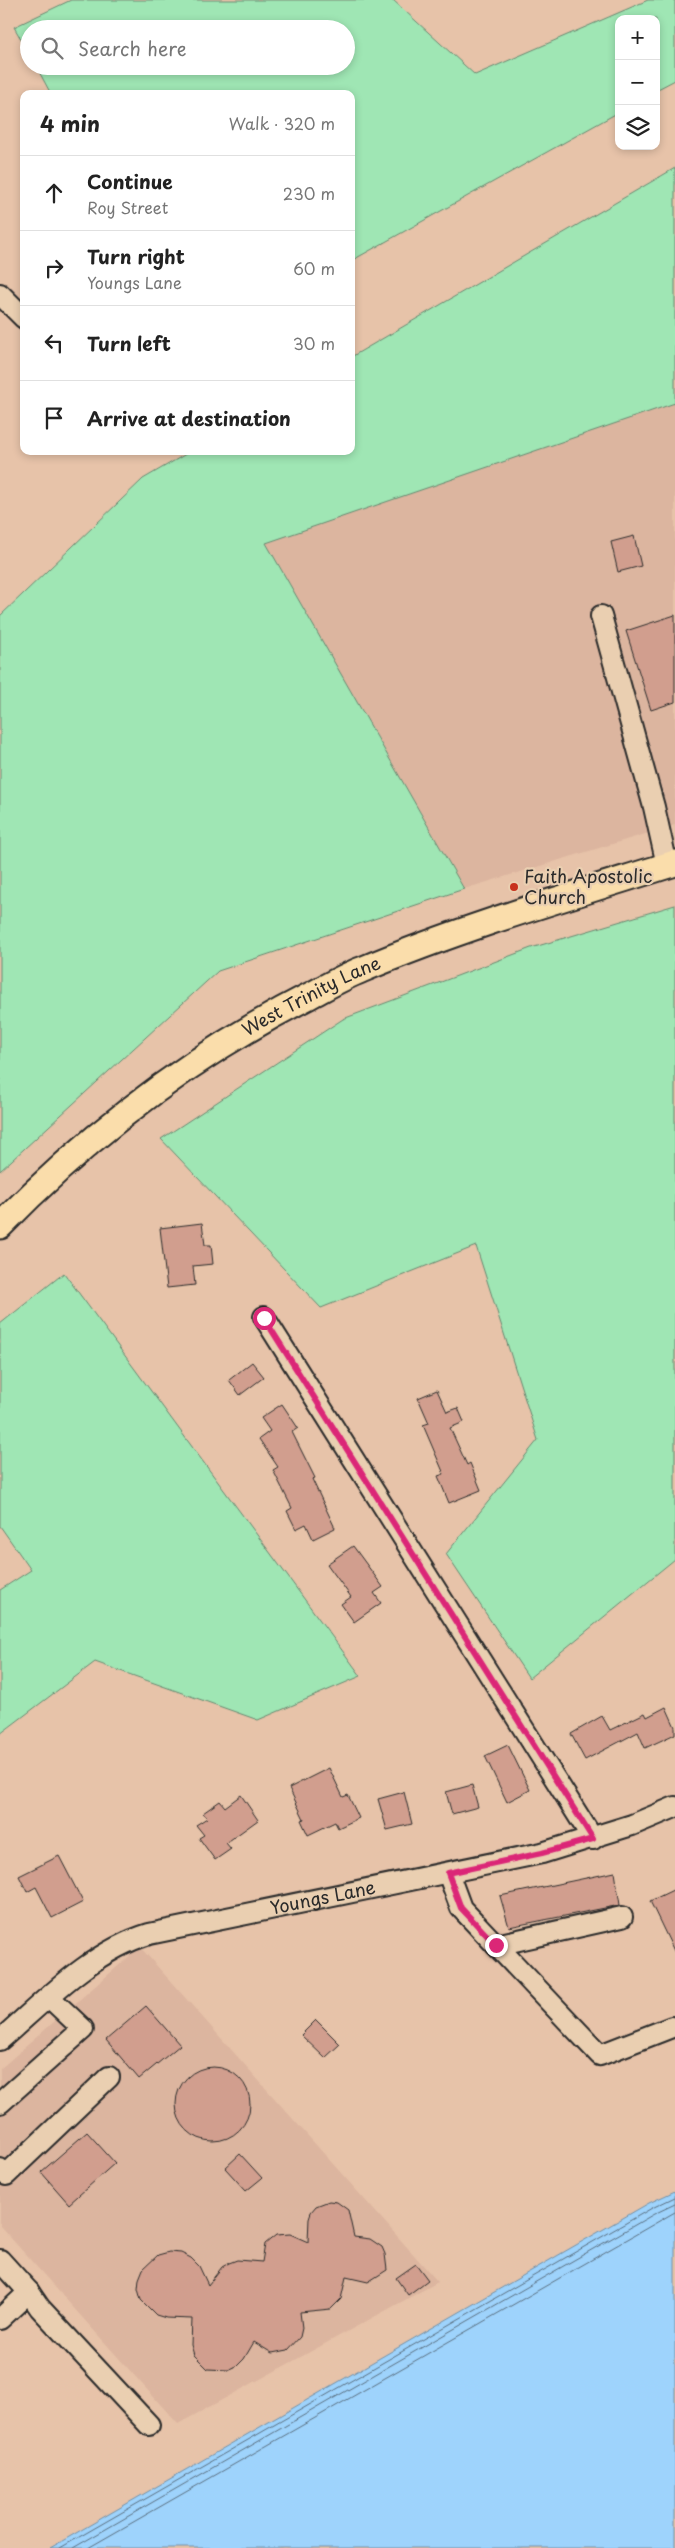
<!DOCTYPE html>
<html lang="en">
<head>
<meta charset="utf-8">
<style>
	body { margin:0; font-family:"Playpen Sans",sans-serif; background:#f6f6f6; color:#222 }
	.controls { position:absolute; right:15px; top:15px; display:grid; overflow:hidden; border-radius:10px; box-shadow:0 2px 8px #0003 }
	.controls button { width:45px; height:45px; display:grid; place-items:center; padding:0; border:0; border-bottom:1px solid #e0e0e0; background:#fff; color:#222; font:25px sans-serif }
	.stop { position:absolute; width:15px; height:15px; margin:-11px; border:4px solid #db2777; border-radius:50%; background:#fff }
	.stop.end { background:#db2777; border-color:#fff; box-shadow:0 1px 5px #0008 }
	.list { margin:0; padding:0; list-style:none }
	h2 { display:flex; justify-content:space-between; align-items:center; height:65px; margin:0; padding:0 20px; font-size:21px }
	h2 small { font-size:16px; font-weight:400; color:#767676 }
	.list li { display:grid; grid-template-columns:32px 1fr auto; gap:15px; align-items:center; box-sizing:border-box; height:75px; padding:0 20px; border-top:1px solid #e0e0e0 }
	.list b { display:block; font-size:19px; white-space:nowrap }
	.list p { margin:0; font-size:16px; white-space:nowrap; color:#767676 }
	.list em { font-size:16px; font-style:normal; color:#767676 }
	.icon { flex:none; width:28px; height:28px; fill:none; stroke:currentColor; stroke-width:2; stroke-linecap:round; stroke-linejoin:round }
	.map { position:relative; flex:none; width:675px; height:2548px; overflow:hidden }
	.search { position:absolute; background:#fff; box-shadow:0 2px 8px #0003; left:20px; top:20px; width:335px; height:55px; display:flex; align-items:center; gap:12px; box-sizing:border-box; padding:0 18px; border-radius:28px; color:#767676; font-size:19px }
	.panel { position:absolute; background:#fff; box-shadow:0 2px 8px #0003; left:20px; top:90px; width:335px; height:365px; border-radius:10px }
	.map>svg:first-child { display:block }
	.built { fill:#dcb59f }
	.green { fill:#9fe6b4; stroke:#658870 }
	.water { fill:#9ed3fc; stroke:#7090a8 }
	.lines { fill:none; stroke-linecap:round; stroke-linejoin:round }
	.shore { stroke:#596e7f; stroke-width:1 }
	.building { fill:#d19e8e; stroke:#2b2b2b }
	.minor-casing { stroke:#2b2b2b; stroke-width:24 }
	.major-casing { stroke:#2b2b2b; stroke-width:29 }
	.minor { stroke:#eacfb1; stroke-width:20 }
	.major { stroke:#faddab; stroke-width:25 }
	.route { stroke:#db2777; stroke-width:6 }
	.poi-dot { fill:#c8321e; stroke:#eacfb1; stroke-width:2 }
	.labels { text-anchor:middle; stroke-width:4.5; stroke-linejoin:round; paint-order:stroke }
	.poi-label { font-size:18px; fill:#2b2b2b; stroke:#eacfb1; text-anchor:start }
	.street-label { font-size:18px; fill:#2b2b2b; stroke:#eacfb1 }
</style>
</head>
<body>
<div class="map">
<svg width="675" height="2548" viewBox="0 0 675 2548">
	<rect width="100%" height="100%" fill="#e7c3a9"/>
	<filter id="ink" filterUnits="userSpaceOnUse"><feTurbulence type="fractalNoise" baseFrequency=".02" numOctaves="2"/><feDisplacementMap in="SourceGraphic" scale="10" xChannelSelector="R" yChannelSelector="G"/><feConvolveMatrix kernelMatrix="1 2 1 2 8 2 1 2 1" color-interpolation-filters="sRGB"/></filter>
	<g filter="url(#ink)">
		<g class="built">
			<polygon points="675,403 675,825 464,889 265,543"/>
			<polygon points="140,1947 438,2282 178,2424 0,2226 0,2069"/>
		</g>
		<g class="green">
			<polygon points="71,0 393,0 475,75 648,0 675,0 675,80 656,90 656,19 619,19 619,112 351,261 351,94 51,94 36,66 346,66 346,29 29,29 29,53 14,27"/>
			<polygon points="675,168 675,403 266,543 464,889 218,971 0,1171 0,616 143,479 191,451 351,451 351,357"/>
			<polygon points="675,905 675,1559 529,1678 446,1554 538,1440 476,1246 321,1308 161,1139 343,1019 531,948"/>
			<polygon points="64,1273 361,1676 258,1720 95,1662 0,1734 0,1590 31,1570 0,1526 0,1324"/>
		</g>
		<polygon class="water" points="675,2191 675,2548 50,2548 649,2203"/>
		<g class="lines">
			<g class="shore">
				<polyline points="60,2548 652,2208 675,2197"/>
				<polyline points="73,2548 654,2214 675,2204"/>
				<polyline points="88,2548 675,2212"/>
			</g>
		</g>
		<g class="building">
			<polygon points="634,536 641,566 618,572 611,542"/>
			<polygon points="675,615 675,702 651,710 626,631"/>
			<polygon points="202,1223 205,1245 211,1245 213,1264 193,1266 195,1285 167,1288 160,1228"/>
			<polygon points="252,1362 264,1377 240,1395 229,1380"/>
			<polygon points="437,1390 447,1412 458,1408 464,1422 450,1428 467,1465 470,1463 481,1490 449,1503 438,1476 444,1474 423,1425 429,1423 418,1398"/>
			<polygon points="282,1404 298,1428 292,1432 315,1478 312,1479 335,1528 313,1539 306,1524 296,1529 287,1511 292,1508 273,1470 278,1467 259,1439 270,1431 261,1418"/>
			<polygon points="353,1546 383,1587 374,1593 381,1603 354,1622 341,1604 351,1597 327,1564"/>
			<polygon points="666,1707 675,1727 675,1734 645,1748 638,1732 585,1760 571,1734 602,1716 610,1730 645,1713 647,1717"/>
			<polygon points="508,1745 530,1790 507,1802 485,1756"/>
			<polygon points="329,1768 343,1797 348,1795 359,1818 338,1828 335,1822 308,1835 301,1820 304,1819 289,1788"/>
			<polygon points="472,1785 478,1807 452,1814 446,1792"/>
			<polygon points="404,1792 412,1824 387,1830 378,1799"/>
			<polygon points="241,1795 258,1820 226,1843 231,1849 215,1860 199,1838 204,1835 196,1825 207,1818 203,1813 220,1801 225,1807"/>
			<polygon points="59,1856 83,1902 52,1918 36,1887 27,1892 19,1876"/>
			<polygon points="615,1872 620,1905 509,1927 500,1896"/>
			<polygon points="675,1889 675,1953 650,1901"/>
			<polygon points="146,2006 180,2045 139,2079 106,2040"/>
			<polygon points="316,2020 340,2044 325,2058 301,2035"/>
			<circle cx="213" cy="2104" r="37"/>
			<polygon points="87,2132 115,2163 69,2204 41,2172"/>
			<polygon points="240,2154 262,2178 246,2191 225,2168"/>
			<polygon points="329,2201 337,2202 348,2210 354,2237 370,2239 382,2247 385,2254 387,2270 368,2282 346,2277 341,2299 331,2309 300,2312 302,2328 300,2337 288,2350 272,2353 254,2342 244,2359 237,2366 228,2370 208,2369 194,2355 191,2345 192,2319 166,2318 156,2315 141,2300 138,2289 139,2279 143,2269 158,2255 169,2252 181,2253 191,2258 199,2266 208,2285 222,2267 229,2263 237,2260 262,2262 265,2244 276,2235 290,2234 308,2242 309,2218 311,2212 316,2206"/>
			<polygon points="416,2264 428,2280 408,2295 396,2278"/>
		</g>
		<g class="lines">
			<defs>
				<g id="minor">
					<polyline points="0,294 24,318"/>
					<polyline points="601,616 654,807 667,865"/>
					<polyline points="264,1317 593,1839"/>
					<polyline points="448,1873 461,1908 600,2055 672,2027"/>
					<polyline points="496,1945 622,1917"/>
					<path id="s1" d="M0,2040C45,2001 90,1952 149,1934L542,1853L632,1825L675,1807"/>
					<polyline points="0,2103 83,2029 49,1997"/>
					<polyline points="0,2169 6,2175 109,2077"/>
					<polyline points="0,2260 29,2292 40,2308 149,2425"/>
					<polyline points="0,2319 29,2292"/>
				</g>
				<g id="major">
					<path id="s2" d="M0,1226C91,1133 193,1055 309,996C326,987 343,977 361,970C463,927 570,896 675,863"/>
				</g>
			</defs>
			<use href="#minor" class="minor-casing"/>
			<use href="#major" class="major-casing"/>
			<use href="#minor" class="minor"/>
			<use href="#major" class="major"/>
		</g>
	</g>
	<g class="lines" filter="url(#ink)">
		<polyline class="route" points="264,1318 593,1839 542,1853 448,1873 461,1908 496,1945"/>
	</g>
	<circle class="poi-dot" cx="514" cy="887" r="5"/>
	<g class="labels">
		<g class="poi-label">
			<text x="524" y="883">Faith Apostolic<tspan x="524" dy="21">Church</tspan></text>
		</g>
		<g class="street-label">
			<text dy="6" stroke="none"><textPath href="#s2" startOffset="389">West Trinity Lane</textPath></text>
			<text dy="6" stroke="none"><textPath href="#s1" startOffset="362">Youngs Lane</textPath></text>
		</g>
	</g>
</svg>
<div class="controls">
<button>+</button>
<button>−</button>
<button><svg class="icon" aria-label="layers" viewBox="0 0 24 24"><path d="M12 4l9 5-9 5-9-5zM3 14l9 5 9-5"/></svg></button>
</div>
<div class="stop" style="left:264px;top:1318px"></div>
<div class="stop end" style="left:496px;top:1945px"></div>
<div class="search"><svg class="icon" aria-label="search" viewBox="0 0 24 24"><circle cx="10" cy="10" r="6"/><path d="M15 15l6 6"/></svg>Search here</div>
<section class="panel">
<h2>4 min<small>Walk · 320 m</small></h2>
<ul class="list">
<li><svg class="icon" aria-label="ahead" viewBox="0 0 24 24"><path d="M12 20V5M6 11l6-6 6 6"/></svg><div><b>Continue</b><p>Roy Street</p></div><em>230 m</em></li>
<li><svg class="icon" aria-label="right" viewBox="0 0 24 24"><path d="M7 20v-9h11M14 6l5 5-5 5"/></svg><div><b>Turn right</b><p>Youngs Lane</p></div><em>60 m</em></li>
<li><svg class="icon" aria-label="left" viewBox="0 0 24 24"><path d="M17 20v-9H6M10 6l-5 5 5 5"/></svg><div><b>Turn left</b></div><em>30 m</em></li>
<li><svg class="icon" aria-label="arrive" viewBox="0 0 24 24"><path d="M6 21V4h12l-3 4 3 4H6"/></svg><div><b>Arrive at destination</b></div></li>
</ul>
</section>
</div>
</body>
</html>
